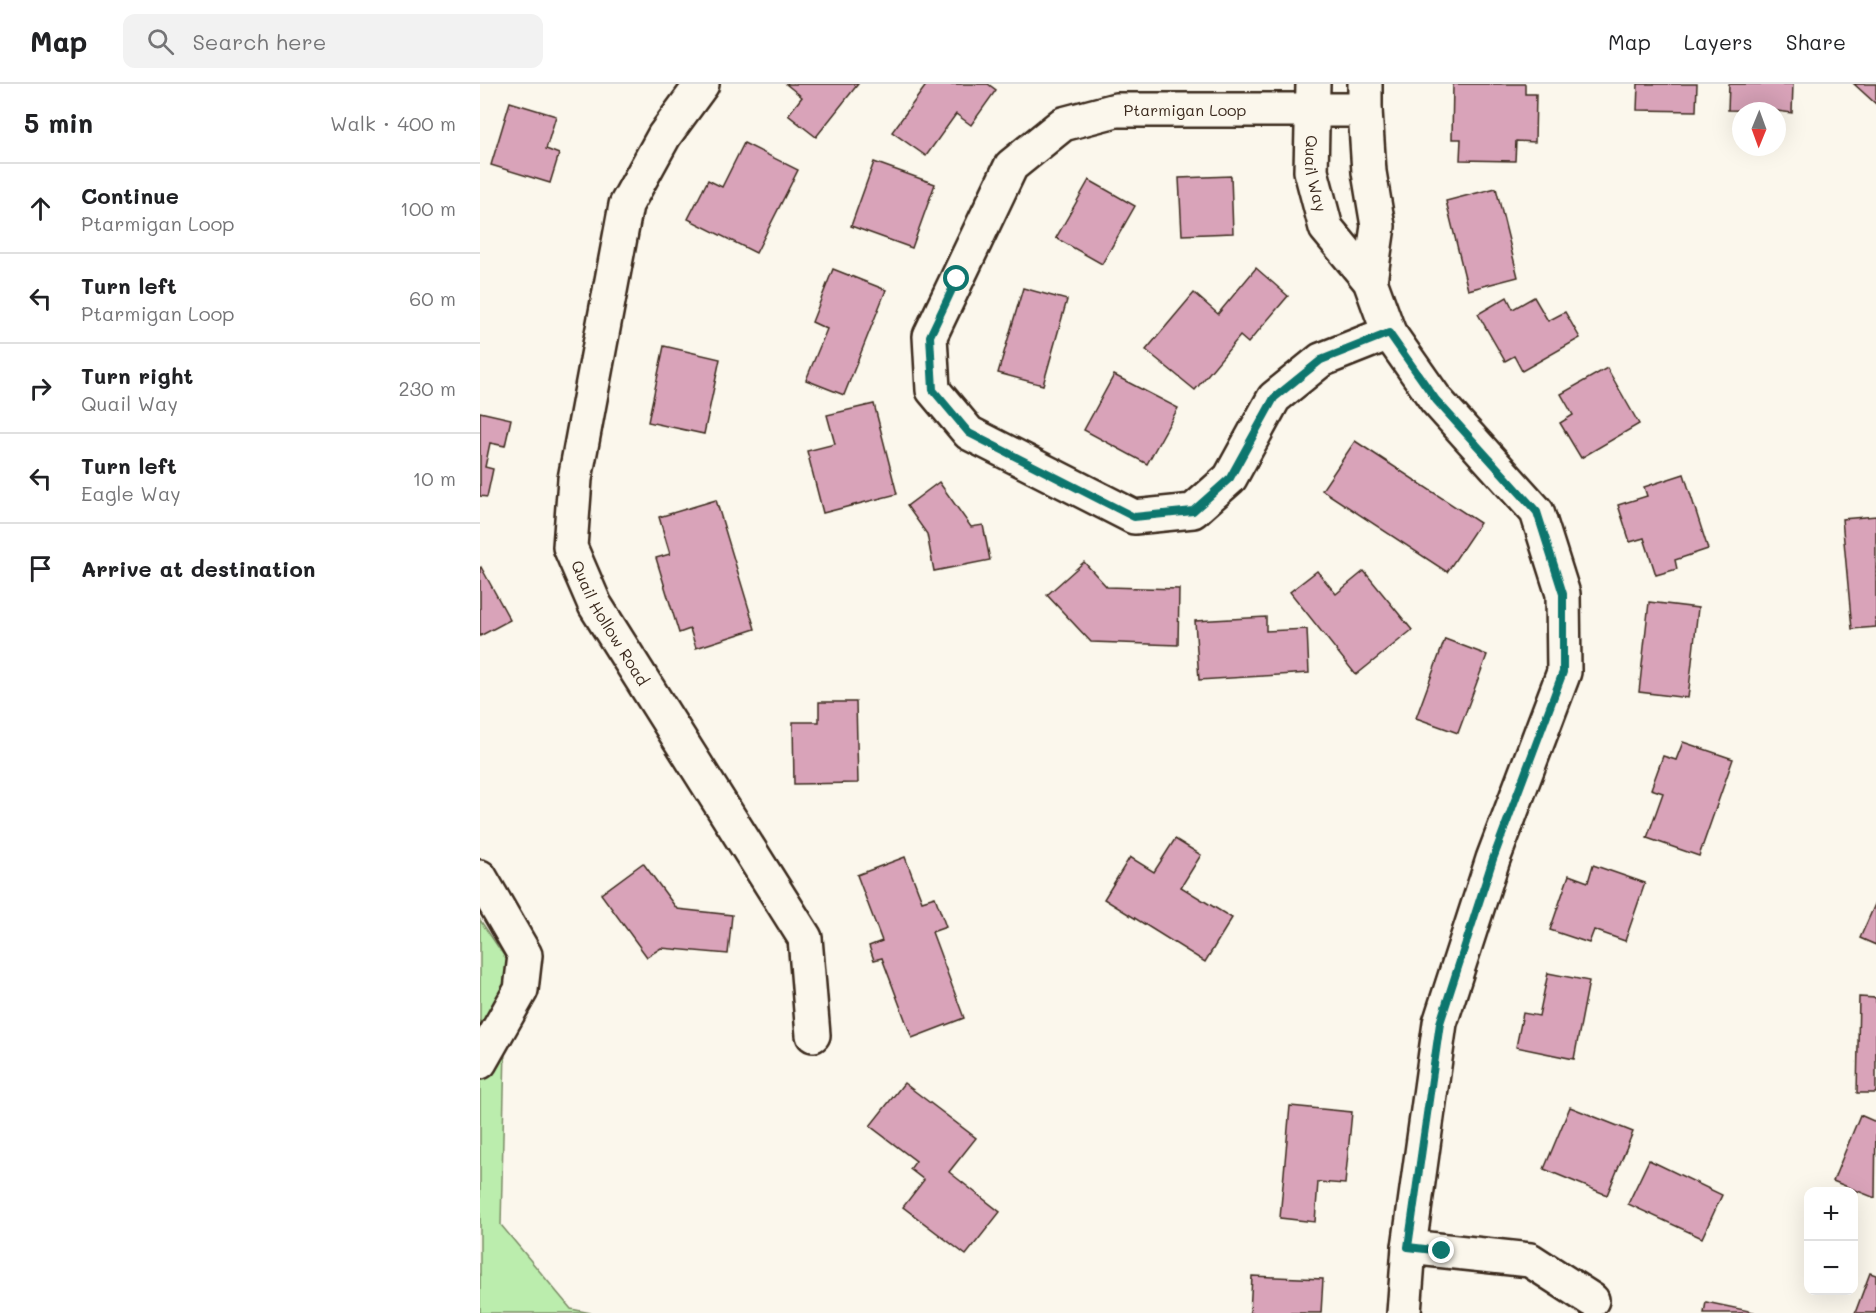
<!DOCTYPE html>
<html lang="en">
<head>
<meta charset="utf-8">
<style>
	body { margin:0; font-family:Mali,sans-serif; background:#f2f2f2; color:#202124 }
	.controls { position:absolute; right:18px; bottom:18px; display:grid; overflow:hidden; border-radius:12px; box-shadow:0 6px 24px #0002 }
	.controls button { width:54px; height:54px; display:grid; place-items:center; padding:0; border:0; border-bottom:2px solid #e0e0e0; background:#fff; color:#202124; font:30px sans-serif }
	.compass { position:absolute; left:1252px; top:18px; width:54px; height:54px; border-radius:50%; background:#fff; box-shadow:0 6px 24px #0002; rotate:181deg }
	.stop { position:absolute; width:18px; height:18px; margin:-14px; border:4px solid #0f766e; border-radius:50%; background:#fff }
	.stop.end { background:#0f766e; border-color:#fff; box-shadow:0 2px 6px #0008 }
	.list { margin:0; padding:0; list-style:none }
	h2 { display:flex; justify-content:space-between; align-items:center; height:78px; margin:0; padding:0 24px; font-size:26px }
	h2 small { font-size:20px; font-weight:400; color:#757577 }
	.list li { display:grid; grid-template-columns:39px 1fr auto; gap:18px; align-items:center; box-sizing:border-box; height:90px; padding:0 24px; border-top:2px solid #e0e0e0 }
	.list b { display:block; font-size:22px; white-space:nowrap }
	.list p { margin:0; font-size:20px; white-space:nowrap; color:#757577 }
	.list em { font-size:20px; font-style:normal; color:#757577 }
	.icon { flex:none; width:33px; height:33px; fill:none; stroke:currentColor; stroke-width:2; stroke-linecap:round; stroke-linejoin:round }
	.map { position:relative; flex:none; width:1396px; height:1229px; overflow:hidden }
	header { display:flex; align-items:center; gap:36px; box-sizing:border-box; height:84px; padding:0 30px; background:#fff; border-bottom:2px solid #e0e0e0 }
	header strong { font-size:28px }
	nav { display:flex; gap:33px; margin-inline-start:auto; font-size:21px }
	.search { width:420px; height:54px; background:#f2f2f2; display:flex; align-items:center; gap:15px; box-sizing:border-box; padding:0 21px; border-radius:12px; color:#757577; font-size:22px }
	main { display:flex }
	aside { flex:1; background:#fff }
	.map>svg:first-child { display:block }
	.green { fill:#bbedad; stroke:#7b8c66; stroke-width:1.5 }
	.building { fill:#d9a3b9; stroke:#3b2a1e; stroke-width:1.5 }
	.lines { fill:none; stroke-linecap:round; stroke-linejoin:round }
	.minor-casing { stroke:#3b2a1e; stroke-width:38 }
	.minor { stroke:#fbf7ec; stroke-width:33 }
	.route { stroke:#0f766e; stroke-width:8 }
	.labels { text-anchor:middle; stroke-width:6; stroke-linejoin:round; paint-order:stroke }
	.street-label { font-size:16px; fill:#3b2a1e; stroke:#fbf7ec }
</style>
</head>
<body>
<header>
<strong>Map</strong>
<div class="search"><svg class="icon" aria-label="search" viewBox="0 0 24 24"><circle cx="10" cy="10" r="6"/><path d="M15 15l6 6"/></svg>Search here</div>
<nav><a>Map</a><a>Layers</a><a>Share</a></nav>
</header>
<main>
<aside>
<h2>5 min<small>Walk · 400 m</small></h2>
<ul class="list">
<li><svg class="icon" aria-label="ahead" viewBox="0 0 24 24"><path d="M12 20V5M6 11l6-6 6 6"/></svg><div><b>Continue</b><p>Ptarmigan Loop</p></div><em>100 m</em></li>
<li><svg class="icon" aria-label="left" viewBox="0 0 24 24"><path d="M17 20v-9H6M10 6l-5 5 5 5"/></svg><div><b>Turn left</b><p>Ptarmigan Loop</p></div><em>60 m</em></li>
<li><svg class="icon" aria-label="right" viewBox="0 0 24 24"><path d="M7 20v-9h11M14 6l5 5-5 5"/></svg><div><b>Turn right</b><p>Quail Way</p></div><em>230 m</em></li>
<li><svg class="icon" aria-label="left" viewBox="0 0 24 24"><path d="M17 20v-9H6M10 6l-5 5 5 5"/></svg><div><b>Turn left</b><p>Eagle Way</p></div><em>10 m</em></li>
<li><svg class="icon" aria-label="arrive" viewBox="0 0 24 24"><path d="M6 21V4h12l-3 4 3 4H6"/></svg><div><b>Arrive at destination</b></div></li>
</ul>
</aside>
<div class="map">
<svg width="1396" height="1229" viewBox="0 0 1396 1229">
	<rect width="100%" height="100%" fill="#fbf7ec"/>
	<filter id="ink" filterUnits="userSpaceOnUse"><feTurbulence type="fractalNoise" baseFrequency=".0167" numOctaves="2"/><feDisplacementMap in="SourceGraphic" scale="12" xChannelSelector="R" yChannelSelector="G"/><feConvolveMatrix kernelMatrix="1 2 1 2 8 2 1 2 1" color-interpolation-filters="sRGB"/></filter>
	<g filter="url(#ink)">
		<polygon class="green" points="0,836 27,876 21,1141 91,1225 111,1229 0,1229"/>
		<g class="building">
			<polygon points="306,0 378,0 336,53 308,31 322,13"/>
			<polygon points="447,0 508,0 516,6 491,41 476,30 446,72 412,48"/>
			<polygon points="973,0 1045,0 1045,10 1056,10 1055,58 1036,57 1035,77 980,76 981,55 972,55"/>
			<polygon points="1158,0 1217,0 1216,27 1157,26"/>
			<polygon points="1249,0 1313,0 1312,29 1297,27 1248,26"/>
			<polygon points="1374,0 1396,0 1396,20"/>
			<polygon points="30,18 76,32 66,65 79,70 70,99 11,81"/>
			<polygon points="264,59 318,86 276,169 208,135 228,96 242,103"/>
			<polygon points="394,78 455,100 432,164 371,142"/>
			<polygon points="751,92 753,149 702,151 699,94"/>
			<polygon points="609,96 655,122 622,180 576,154"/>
			<polygon points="1016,104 1038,193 988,206 966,117"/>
			<polygon points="776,184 808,212 768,259 760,252 715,306 666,266 714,209 738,230"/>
			<polygon points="353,185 406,206 364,311 326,296 347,245 332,238"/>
			<polygon points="543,204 587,216 563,301 518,289"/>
			<polygon points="1027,213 1033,225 1054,213 1068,237 1085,228 1100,254 1042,287 1034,272 1025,277 998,230"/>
			<polygon points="184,262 240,275 224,350 168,338"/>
			<polygon points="1127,284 1159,340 1101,374 1080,339 1093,331 1081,310"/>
			<polygon points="634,291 698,324 667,380 604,346"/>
			<polygon points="394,320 417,410 343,429 327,367 355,360 347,331"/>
			<polygon points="0,328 31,335 25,362 10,359 5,383 13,385 7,413 0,412"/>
			<polygon points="875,357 1000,439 967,488 842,406"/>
			<polygon points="1204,390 1228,465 1195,476 1197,485 1176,491 1164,454 1150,458 1138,421 1167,412 1164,403"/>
			<polygon points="459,398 491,443 503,441 510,476 454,487 447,450 427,422"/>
			<polygon points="236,416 275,545 216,564 210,545 199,549 176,474 190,470 179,433"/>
			<polygon points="1396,432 1396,543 1372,545 1362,435"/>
			<polygon points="604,478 627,503 699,505 698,561 611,558 567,511"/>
			<polygon points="1,483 30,536 0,552 0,484"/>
			<polygon points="837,487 856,510 884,487 932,546 876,591 810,508"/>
			<polygon points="1169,518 1218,524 1208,614 1159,608"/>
			<polygon points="786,533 786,547 827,545 829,589 719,596 715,537"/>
			<polygon points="965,555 1007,571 978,649 936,634"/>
			<polygon points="339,618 376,618 378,699 314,700 313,638 339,638"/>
			<polygon points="1203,658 1253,675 1219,772 1167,754 1183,709 1171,705 1183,672 1196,676"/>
			<polygon points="695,755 721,771 701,803 752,834 725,878 624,815 650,773 674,788"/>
			<polygon points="425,773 442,817 455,813 466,843 452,848 484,934 432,954 402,874 394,876 389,862 402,857 377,791"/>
			<polygon points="163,779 197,825 252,831 248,870 181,864 167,873 121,810"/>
			<polygon points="1113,781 1165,799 1145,857 1114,846 1109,859 1070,846 1089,791 1108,798"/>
			<polygon points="1396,818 1396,861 1380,854"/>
			<polygon points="1068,889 1109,897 1094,975 1036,963 1043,929 1059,932"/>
			<polygon points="1379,913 1396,914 1396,1009 1377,1009"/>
			<polygon points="424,999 496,1054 469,1088 520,1128 486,1171 423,1123 444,1096 430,1085 436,1077 390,1042"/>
			<polygon points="810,1022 872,1028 865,1100 838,1098 835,1138 800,1134"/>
			<polygon points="1090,1023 1153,1048 1127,1111 1064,1085"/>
			<polygon points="1380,1031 1396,1038 1395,1114 1353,1097"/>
			<polygon points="1169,1076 1242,1111 1222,1154 1148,1120"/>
			<polygon points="1390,1189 1396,1191 1396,1229 1375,1229"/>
			<polygon points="772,1192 843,1195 841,1229 770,1229"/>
			<polygon points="1226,1218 1274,1228 1274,1229 1224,1229"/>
		</g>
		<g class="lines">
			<defs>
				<g id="minor">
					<path id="s1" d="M222,0L184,52L146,121L95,395L90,463L115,521L325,854L333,951"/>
					<path id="s2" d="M833,0L831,87L846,144L890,197L909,249L956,316L1057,428L1083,510L1084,588L1013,775L960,939L929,1163L924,1229"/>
					<polyline points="885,0 885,26 889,88 898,142 890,197"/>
					<polyline points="885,26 636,26 583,40 531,82 450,252 453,306 489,349 654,433 713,427 750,394 794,314 841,276 909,249"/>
					<polyline points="0,793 45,871 41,906 0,978"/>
					<polyline points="929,1163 1050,1176 1112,1216"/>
				</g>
			</defs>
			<use href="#minor" class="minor-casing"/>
			<use href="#minor" class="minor"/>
		</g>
	</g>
	<g class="lines" filter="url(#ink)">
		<polyline class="route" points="477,195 450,252 453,306 489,349 654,433 713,427 750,394 794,314 841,276 909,249 956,316 1057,428 1083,510 1083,588 1013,775 960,939 928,1163 962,1167"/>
	</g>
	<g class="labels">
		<g class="street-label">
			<text x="705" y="32">Ptarmigan Loop</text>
			<text dy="6" stroke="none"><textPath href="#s2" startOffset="90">Quail Way</textPath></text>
			<text dy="6" stroke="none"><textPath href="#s1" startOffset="576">Quail Hollow Road</textPath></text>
		</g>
	</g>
</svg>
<div class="controls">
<button>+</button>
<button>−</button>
</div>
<svg class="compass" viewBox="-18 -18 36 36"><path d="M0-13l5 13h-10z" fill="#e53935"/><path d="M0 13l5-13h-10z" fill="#757577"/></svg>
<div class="stop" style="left:477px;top:195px"></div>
<div class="stop end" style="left:962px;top:1167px"></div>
</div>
</main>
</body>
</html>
